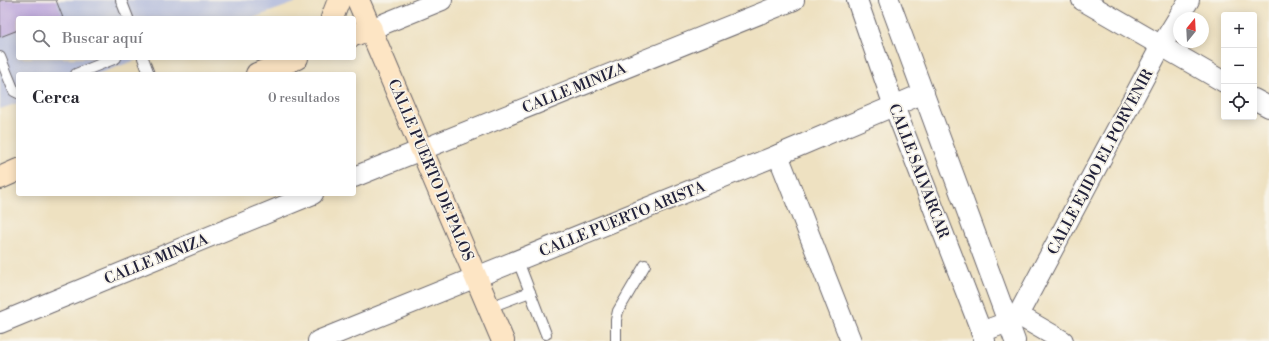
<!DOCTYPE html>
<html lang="es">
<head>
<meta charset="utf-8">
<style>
	body { margin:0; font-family:"Libre Bodoni",serif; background:#f7f7f7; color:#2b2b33 }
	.controls { position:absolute; right:12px; top:12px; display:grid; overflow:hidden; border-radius:4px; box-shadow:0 2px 10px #0003 }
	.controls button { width:36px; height:36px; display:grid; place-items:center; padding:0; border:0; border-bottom:1px solid #e1e1e2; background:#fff; color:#2b2b33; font:20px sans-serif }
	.compass { position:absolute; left:1173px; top:12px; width:36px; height:36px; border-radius:50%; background:#fff; box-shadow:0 2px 10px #0003; rotate:18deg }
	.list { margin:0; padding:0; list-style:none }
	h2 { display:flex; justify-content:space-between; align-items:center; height:52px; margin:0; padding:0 16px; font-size:17px }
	h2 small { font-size:13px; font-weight:400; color:#7c7c81 }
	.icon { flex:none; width:22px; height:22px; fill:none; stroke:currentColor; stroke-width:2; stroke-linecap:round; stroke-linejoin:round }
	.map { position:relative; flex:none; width:1269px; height:341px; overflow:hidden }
	.search { position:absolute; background:#fff; box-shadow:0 2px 10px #0003; left:16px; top:16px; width:340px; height:44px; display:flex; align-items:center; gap:10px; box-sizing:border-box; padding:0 14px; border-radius:4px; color:#7c7c81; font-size:15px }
	.panel { position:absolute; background:#fff; box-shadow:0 2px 10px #0003; left:16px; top:72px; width:340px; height:124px; border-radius:4px }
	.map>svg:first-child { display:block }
	.industrial { fill:#bcc3de }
	.building { fill:#bda7dd }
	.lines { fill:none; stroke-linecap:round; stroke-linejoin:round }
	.lane-casing { stroke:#69656a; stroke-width:12 }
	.street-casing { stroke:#69656a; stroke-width:22 }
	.secondary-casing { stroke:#69656a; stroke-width:24 }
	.lane { stroke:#fff; stroke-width:10 }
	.street { stroke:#fff; stroke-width:20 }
	.secondary { stroke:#fde5c4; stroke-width:22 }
	.labels { text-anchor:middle; stroke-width:3.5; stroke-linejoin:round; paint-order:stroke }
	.street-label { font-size:15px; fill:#22223b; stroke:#f7f3e8 }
</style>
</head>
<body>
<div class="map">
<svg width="1269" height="341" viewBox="0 0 1269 341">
	<rect width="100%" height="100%" fill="#f7f3e8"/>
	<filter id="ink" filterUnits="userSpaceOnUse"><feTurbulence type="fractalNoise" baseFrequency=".025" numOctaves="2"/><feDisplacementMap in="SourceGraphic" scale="8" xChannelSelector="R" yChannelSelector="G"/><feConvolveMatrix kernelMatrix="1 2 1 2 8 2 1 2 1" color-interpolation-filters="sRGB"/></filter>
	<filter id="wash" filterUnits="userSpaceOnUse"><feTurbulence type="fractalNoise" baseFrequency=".012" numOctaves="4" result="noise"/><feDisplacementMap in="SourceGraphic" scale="16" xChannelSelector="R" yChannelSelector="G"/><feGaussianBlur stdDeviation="0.9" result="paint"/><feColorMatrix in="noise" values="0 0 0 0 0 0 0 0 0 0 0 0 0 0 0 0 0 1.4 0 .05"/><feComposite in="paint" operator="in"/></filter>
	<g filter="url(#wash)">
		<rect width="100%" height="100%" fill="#eee1c1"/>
		<polygon class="industrial" points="0,0 303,0 253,18 18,18 18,58 142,58 97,74 18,74 18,103 0,109"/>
		<g id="blocks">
			<polygon class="building" points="0,0 56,0 63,18 18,18 18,30 0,37"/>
		</g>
	</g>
	<g filter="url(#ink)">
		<use href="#blocks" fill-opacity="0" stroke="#69656a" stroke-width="1"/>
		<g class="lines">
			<defs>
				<g id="lane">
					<polyline points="121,0 128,18"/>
					<polyline points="0,57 14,91 18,93"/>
					<polyline points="143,58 149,74"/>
					<polyline points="76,74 116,58"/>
					<polyline points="518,261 546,334"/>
					<polyline points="490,307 530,292"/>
					<polyline points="616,341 616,320 618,311 645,265"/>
				</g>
				<g id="street">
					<polyline points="857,0 894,106 985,341"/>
					<polyline points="889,0 1015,341"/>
					<polyline points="1082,0 1224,82"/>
					<polyline points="371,29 442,0"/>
					<polyline points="1254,99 1269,107"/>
					<polyline points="778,155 851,341"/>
					<polyline points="354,177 794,0"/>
					<polyline points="1018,315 1063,341"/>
					<polyline points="0,323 313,194"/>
					<polyline points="981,332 1008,322 1018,315 1161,46 1189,0"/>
					<polyline points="318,341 778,155 924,93"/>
				</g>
				<g id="secondary">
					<polyline points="358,0 503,341"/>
					<polyline points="332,18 339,0"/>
					<polyline points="354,35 371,29"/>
					<polyline points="257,74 297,58"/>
					<polyline points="0,178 18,170"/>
				</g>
			</defs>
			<use href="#lane" class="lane-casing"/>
			<use href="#street" class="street-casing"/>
			<use href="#secondary" class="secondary-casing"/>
			<use href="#lane" class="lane"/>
			<use href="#street" class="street"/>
			<use href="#secondary" class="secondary"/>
		</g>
	</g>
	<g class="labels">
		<g class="street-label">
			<text transform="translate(574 88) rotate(-22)" y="5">CALLE MINIZA</text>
			<text transform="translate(1100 162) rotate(-62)" y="5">CALLE EJIDO EL PORVENIR</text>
			<text transform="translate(431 170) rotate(67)" y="5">CALLE PUERTO DE PALOS</text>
			<text transform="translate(919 171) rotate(69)" y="5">CALLE SALVARCAR</text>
			<text transform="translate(622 219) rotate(-22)" y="5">CALLE PUERTO ARISTA</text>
			<text transform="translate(156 259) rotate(-22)" y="5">CALLE MINIZA</text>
		</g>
	</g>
</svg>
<div class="controls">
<button>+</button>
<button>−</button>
<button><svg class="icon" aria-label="locate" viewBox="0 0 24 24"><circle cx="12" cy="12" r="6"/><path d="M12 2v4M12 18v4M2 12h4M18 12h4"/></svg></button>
</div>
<svg class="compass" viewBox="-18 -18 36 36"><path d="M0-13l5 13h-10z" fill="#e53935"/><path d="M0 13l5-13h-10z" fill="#7c7c81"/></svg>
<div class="search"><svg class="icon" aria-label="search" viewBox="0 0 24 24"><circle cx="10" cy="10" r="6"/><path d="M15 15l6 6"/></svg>Buscar aquí</div>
<section class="panel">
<h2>Cerca<small>0 resultados</small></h2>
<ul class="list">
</ul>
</section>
</div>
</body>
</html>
